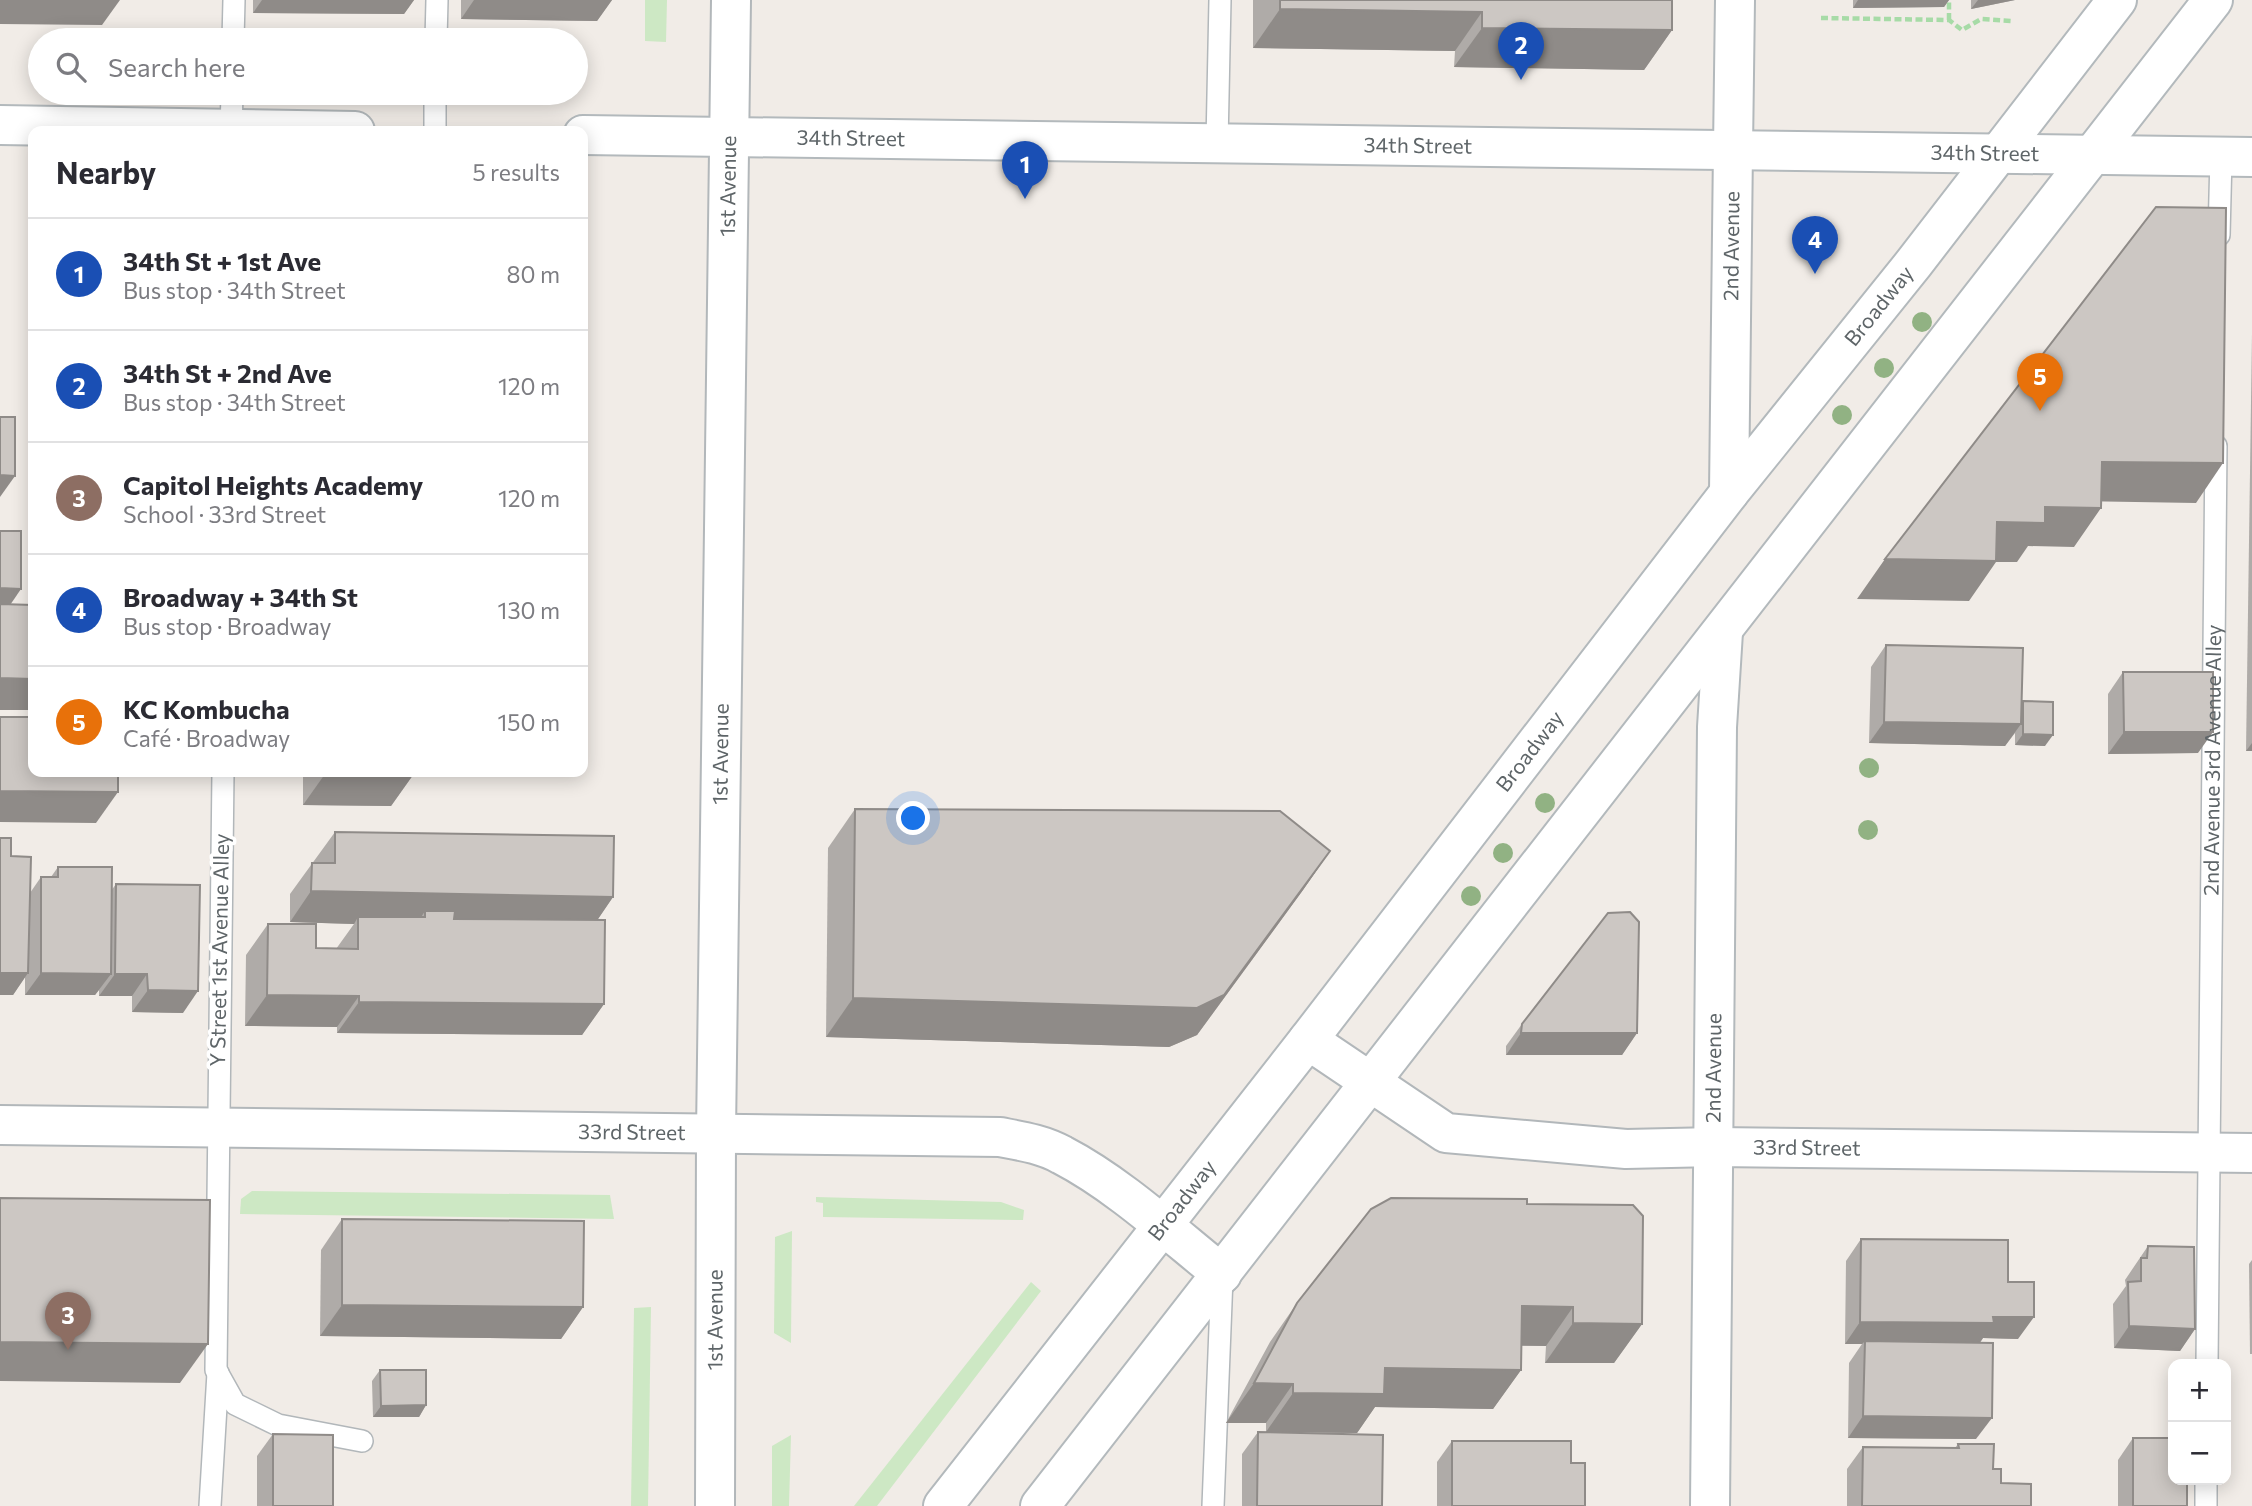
<!DOCTYPE html>
<html lang="en">
<head>
<meta charset="utf-8">
<style>
	body { margin:0; font-family:Commissioner,sans-serif; background:#f7f7f7; color:#2b2b33 }
	.controls { position:absolute; right:21px; bottom:21px; display:grid; overflow:hidden; border-radius:14px; box-shadow:0 4px 18px #0003 }
	.controls button { width:63px; height:63px; display:grid; place-items:center; padding:0; border:0; border-bottom:2px solid #e1e1e2; background:#fff; color:#2b2b33; font:35px sans-serif }
	.you { position:absolute; left:914px; top:819px; width:24px; height:24px; margin:-18px; border:5px solid #fff; border-radius:50%; background:#1a73e8; box-shadow:0 0 0 10px #1a73e833 }
	.badge { display:grid; place-items:center; width:46px; height:46px; border-radius:50%; background:#ed3151; color:#fff; font-size:23px; font-weight:700 }
	.pin { position:absolute; translate:-50% -58px; filter:drop-shadow(0 2px 4px #0008) }
	.pin::after { content:''; position:absolute; top:37px; width:24px; height:21px; background:inherit; clip-path:polygon(0 0,100% 0,50% 100%) }
	.list { margin:0; padding:0; list-style:none }
	h2 { display:flex; justify-content:space-between; align-items:center; height:91px; margin:0; padding:0 28px; font-size:30px }
	h2 small { font-size:23px; font-weight:400; color:#7c7c81 }
	.list li { display:grid; grid-template-columns:46px 1fr auto; gap:21px; align-items:center; box-sizing:border-box; height:112px; padding:0 28px; border-top:2px solid #e1e1e2 }
	.list b { display:block; font-size:26px; white-space:nowrap }
	.list p { margin:0; font-size:23px; white-space:nowrap; color:#7c7c81 }
	.list em { font-size:23px; font-style:normal; color:#7c7c81 }
	.icon { flex:none; width:38px; height:38px; fill:none; stroke:currentColor; stroke-width:2; stroke-linecap:round; stroke-linejoin:round }
	.map { position:relative; flex:none; width:2252px; height:1506px; overflow:hidden }
	.search { position:absolute; background:#fff; box-shadow:0 4px 18px #0003; left:28px; top:28px; width:560px; height:77px; display:flex; align-items:center; gap:18px; box-sizing:border-box; padding:0 24px; border-radius:38px; color:#7c7c81; font-size:26px }
	.panel { position:absolute; background:#fff; box-shadow:0 4px 18px #0003; left:28px; top:126px; width:560px; height:651px; border-radius:14px }
	.map>svg:first-child { display:block }
	.green { fill:#cde8c4 }
	.lines { fill:none; stroke-linecap:round; stroke-linejoin:round }
	.lane-casing { stroke:#b2b7ba; stroke-width:24 }
	.street-casing { stroke:#b2b7ba; stroke-width:42 }
	.secondary-casing { stroke:#b3b9bc; stroke-width:42 }
	.path { stroke:#a7dba7; stroke-width:4.5; stroke-dasharray:7 3.5; stroke-linecap:butt }
	.lane { stroke:#fff; stroke-width:21 }
	.street { stroke:#fff; stroke-width:38 }
	.secondary { stroke:#fff; stroke-width:38 }
	.tree { fill:#91b283 }
	.wall { fill:#afaba8 }
	.shaded-wall { fill:#8f8b88 }
	.building { fill:#ccc7c3; stroke:#8f8b88; stroke-width:2 }
	.labels { text-anchor:middle; stroke-width:7; stroke-linejoin:round; paint-order:stroke }
	.street-label { font-size:21px; fill:#5e6568; stroke:#fff }
</style>
</head>
<body>
<div class="map">
<svg width="2252" height="1506" viewBox="0 0 2252 1506">
	<rect width="100%" height="100%" fill="#f1ece7"/>
	<g class="green">
		<polygon points="645,0 667,0 666,42 645,41"/>
		<polygon points="252,1191 610,1195 614,1219 240,1214 241,1199"/>
		<polygon points="816,1197 1001,1202 1024,1210 1023,1220 823,1217 823,1203 816,1202"/>
		<polygon points="792,1231 791,1343 774,1333 775,1237"/>
		<polygon points="1031,1282 1041,1291 877,1506 854,1506"/>
		<polygon points="651,1307 648,1506 631,1506 634,1308"/>
		<polygon points="791,1435 789,1506 772,1506 772,1446"/>
	</g>
	<g class="lines">
		<defs>
			<g id="lane">
				<polyline points="233,40 234,0"/>
				<polyline points="436,40 437,0"/>
				<polyline points="231,131 232,93"/>
				<polyline points="435,131 435,93"/>
				<polyline points="1217,143 1220,0"/>
				<polyline points="2219,235 2221,157"/>
				<polyline points="223,772 216,1370 235,1404 278,1425 362,1441"/>
				<path id="s1" d="M2207,1364L2216,446"/>
				<polyline points="210,1506 218,1373"/>
				<polyline points="1213,1506 1222,1277"/>
				<polyline points="2206,1506 2206,1480"/>
			</g>
			<g id="street">
				<path id="s2" d="M1729,493L1733,148"/>
				<path id="s3" d="M1308,1040L1446,1133L1626,1149L1715,1147L2252,1153"/>
				<path id="s4" d="M0,1125L1000,1137C1021,1141 1042,1144 1062,1155C1118,1184 1172,1234 1222,1274"/>
				<path id="s5" d="M715,1506L716,1133L731,0"/>
			</g>
			<g id="secondary">
				<polyline points="0,125 355,131"/>
				<path id="s6" d="M583,135L2252,157"/>
				<polyline points="1733,148 1735,0"/>
				<path id="s7" d="M943,1506L1308,1040L1729,493L1914,263L2117,0"/>
				<polyline points="1040,1506 2213,0"/>
				<path id="s8" d="M1710,1506L1717,727L1723,632"/>
			</g>
		</defs>
		<use href="#lane" class="lane-casing"/>
		<use href="#street" class="street-casing"/>
		<use href="#secondary" class="secondary-casing"/>
		<g class="path">
			<polyline points="1821,18 1949,20 1962,30 1981,19 2012,21"/>
			<polyline points="1949,20 1949,0"/>
		</g>
		<use href="#lane" class="lane"/>
		<use href="#street" class="street"/>
		<use href="#secondary" class="secondary"/>
	</g>
	<g class="tree">
		<circle cx="1922" cy="322" r="10"/>
		<circle cx="1884" cy="368" r="10"/>
		<circle cx="1842" cy="415" r="10"/>
		<circle cx="1869" cy="768" r="10"/>
		<circle cx="1545" cy="803" r="10"/>
		<circle cx="1868" cy="830" r="10"/>
		<circle cx="1503" cy="853" r="10"/>
		<circle cx="1471" cy="896" r="10"/>
	</g>
	<g class="wall">
		<polygon points="253,0 414,0 404,14 253,13"/>
		<polygon points="461,0 612,0 597,21 461,19"/>
		<polygon points="1253,0 1672,0 1672,30 1644,70 1454,67 1455,51 1253,48"/>
		<polygon points="1853,0 1949,0 1944,7 1853,8"/>
		<polygon points="1971,0 2015,0 1971,9"/>
		<polygon points="2252,333 2252,751 2246,751"/>
		<polygon points="1886,645 2021,704 2023,701 2045,746 2015,745 2015,733 2005,746 1869,743 1871,667"/>
		<polygon points="2123,672 2198,753 2108,754 2108,694"/>
		<polygon points="303,772 413,772 413,775 391,806 303,805"/>
		<polygon points="855,809 1330,851 1303,890 1197,1035 1169,1047 826,1037 828,848"/>
		<polygon points="335,832 613,897 597,920 604,1004 582,1035 337,1033 337,1027 245,1026 246,955 268,924 316,948 336,949 354,924 290,922 290,894"/>
		<polygon points="0,838 11,856 30,893 41,877 51,877 58,867 111,891 116,884 183,1013 132,1012 132,996 99,996 99,990 95,995 25,995 25,977 13,995 0,995"/>
		<polygon points="1522,1024 1637,1033 1622,1055 1506,1055 1506,1046"/>
		<polygon points="1527,1204 1642,1324 1614,1363 1545,1363 1546,1346 1521,1346 1521,1370 1493,1409 1375,1407 1357,1433 1266,1432 1266,1423 1226,1423 1270,1342 1297,1303"/>
		<polygon points="342,1219 583,1307 561,1339 320,1336 321,1250"/>
		<polygon points="1861,1239 2008,1282 2018,1339 1983,1338 1980,1343 1976,1439 1848,1438 1849,1363 1862,1344 1845,1344 1846,1261"/>
		<polygon points="2148,1246 2195,1329 2180,1351 2114,1348 2113,1304 2126,1286 2125,1280"/>
		<polygon points="2252,1260 2252,1354 2250,1354 2249,1264"/>
		<polygon points="380,1370 426,1405 419,1417 373,1417 372,1381"/>
		<polygon points="1258,1432 1382,1506 1242,1506 1242,1454"/>
		<polygon points="273,1434 333,1506 257,1506 257,1456"/>
		<polygon points="2133,1438 2187,1506 2118,1506 2118,1460"/>
		<polygon points="1452,1441 1571,1463 1585,1506 1437,1506 1437,1462"/>
		<polygon points="1958,1444 1993,1469 2001,1483 2031,1506 1847,1506 1847,1469 1863,1447 1955,1448"/>
	</g>
	<g class="shaded-wall">
		<polygon points="0,0 120,0 102,25 0,24"/>
		<polygon points="262,0 414,0 404,14 253,13"/>
		<polygon points="474,0 612,0 597,21 461,19"/>
		<polygon points="1858,0 1949,0 1944,7 1853,8"/>
		<polygon points="1978,0 2015,0 1971,9"/>
		<polygon points="1280,9 1482,12 1455,51 1253,48"/>
		<polygon points="1482,28 1672,30 1644,70 1454,67"/>
		<polygon points="2102,462 2223,463 2196,503 2075,501"/>
		<polygon points="0,475 15,476 0,497"/>
		<polygon points="2045,507 2101,508 2074,547 2028,546 2017,562 1996,562 1969,601 1857,599 1885,559"/>
		<polygon points="0,588 21,589 6,611 0,611"/>
		<polygon points="0,678 33,679 33,710 0,710"/>
		<polygon points="1884,722 2021,724 2005,746 1869,743"/>
		<polygon points="2124,732 2213,732 2198,753 2108,754"/>
		<polygon points="2023,734 2053,735 2045,746 2015,745"/>
		<polygon points="2252,743 2252,751 2246,751"/>
		<polygon points="325,774 413,775 391,806 303,805"/>
		<polygon points="0,791 118,792 96,823 0,822"/>
		<polygon points="1330,851 1303,890 1197,1035 1169,1047 826,1037 853,998"/>
		<polygon points="311,891 613,897 592,928 425,917 425,911 416,925 358,917 354,924 290,922"/>
		<polygon points="0,973 28,973 13,995 0,995"/>
		<polygon points="41,973 111,974 95,995 25,995"/>
		<polygon points="115,974 147,974 132,996 99,996"/>
		<polygon points="148,990 198,991 183,1013 132,1012"/>
		<polygon points="267,995 359,996 337,1027 245,1026"/>
		<polygon points="359,1002 604,1004 582,1035 337,1033"/>
		<polygon points="1521,1033 1637,1033 1622,1055 1506,1055"/>
		<polygon points="342,1305 583,1307 561,1339 320,1336"/>
		<polygon points="1522,1306 1573,1307 1546,1346 1495,1345"/>
		<polygon points="1993,1317 2034,1317 2018,1339 1983,1338 1978,1345 1865,1341 1862,1344 1845,1344 1860,1322"/>
		<polygon points="1573,1323 1642,1324 1614,1363 1545,1363"/>
		<polygon points="2129,1326 2195,1329 2180,1351 2114,1348"/>
		<polygon points="0,1342 208,1344 180,1383 0,1381"/>
		<polygon points="1385,1368 1521,1370 1493,1409 1375,1407 1357,1433 1266,1432 1293,1393"/>
		<polygon points="1254,1383 1293,1384 1266,1423 1226,1423"/>
		<polygon points="426,1405 419,1417 373,1417 381,1406"/>
		<polygon points="1863,1416 1992,1418 1976,1439 1848,1438"/>
	</g>
	<g class="building">
		<polygon points="1280,0 1672,0 1672,30 1482,28 1482,12 1280,9"/>
		<polygon points="2156,207 2226,208 2223,463 2102,462 2101,508 2045,507 2045,523 1997,522 1996,561 1885,559"/>
		<polygon points="0,417 15,417 15,476 0,475"/>
		<polygon points="0,531 21,531 21,589 0,588"/>
		<polygon points="0,604 33,605 33,679 0,678"/>
		<polygon points="1886,645 2023,648 2021,724 1884,722"/>
		<polygon points="2123,672 2213,672 2213,732 2124,732"/>
		<polygon points="2023,701 2053,702 2053,735 2023,734"/>
		<polygon points="0,717 33,717 33,772 118,772 118,792 0,791"/>
		<polygon points="325,772 413,772 413,775 325,774"/>
		<polygon points="855,809 1280,811 1330,851 1224,995 1197,1008 853,998"/>
		<polygon points="335,832 614,836 613,897 311,891 312,863 335,863"/>
		<polygon points="0,838 11,838 11,856 31,857 28,973 0,973"/>
		<polygon points="58,867 112,867 111,974 41,973 41,877 58,877"/>
		<polygon points="116,884 200,885 198,991 148,990 147,974 115,974"/>
		<polygon points="425,911 455,911 454,919 605,920 604,1004 359,1002 359,996 267,995 268,924 316,924 316,948 358,949 358,917 425,917"/>
		<polygon points="1630,912 1639,922 1637,1033 1521,1033 1522,1024 1608,913"/>
		<polygon points="0,1198 210,1200 208,1344 0,1342"/>
		<polygon points="1391,1198 1527,1199 1527,1204 1633,1205 1643,1216 1642,1324 1573,1323 1573,1307 1522,1306 1521,1370 1385,1368 1384,1394 1293,1393 1293,1384 1254,1383 1297,1303 1371,1209"/>
		<polygon points="342,1219 584,1221 583,1307 342,1305"/>
		<polygon points="1861,1239 2008,1240 2008,1282 2034,1282 2034,1317 1993,1317 1994,1323 1860,1322"/>
		<polygon points="2148,1246 2194,1247 2195,1329 2129,1326 2128,1282 2141,1281 2141,1258 2147,1258"/>
		<polygon points="1865,1341 1993,1343 1992,1418 1863,1416"/>
		<polygon points="380,1370 426,1370 426,1405 381,1406"/>
		<polygon points="1258,1432 1383,1435 1382,1506 1257,1506"/>
		<polygon points="273,1434 333,1435 333,1506 273,1506"/>
		<polygon points="2133,1438 2173,1438 2173,1480 2187,1480 2187,1506 2133,1506"/>
		<polygon points="1452,1441 1571,1441 1571,1463 1585,1463 1585,1506 1452,1506"/>
		<polygon points="1958,1444 1994,1444 1993,1469 2001,1469 2001,1483 2031,1484 2031,1506 1862,1506 1863,1447 1959,1448"/>
	</g>
	<g class="labels">
		<g class="street-label">
			<text dy="7" stroke="none"><textPath href="#s6" startOffset="268">34th Street</textPath></text>
			<text dy="7" stroke="none"><textPath href="#s6" startOffset="835">34th Street</textPath></text>
			<text dy="7" stroke="none"><textPath href="#s6" startOffset="1402">34th Street</textPath></text>
			<text dy="7" stroke="none"><textPath href="#s5" startOffset="1320">1st Avenue</textPath></text>
			<text dy="7" stroke="none"><textPath href="#s2" startOffset="247">2nd Avenue</textPath></text>
			<text dy="7" stroke="none"><textPath href="#s7" startOffset="1522">Broadway</textPath></text>
			<text dy="7" stroke="none"><textPath href="#s7" startOffset="956">Broadway</textPath></text>
			<text dy="7" stroke="none"><textPath href="#s5" startOffset="752">1st Avenue</textPath></text>
			<text dy="7" stroke="none"><textPath href="#s1" startOffset="604">2nd Avenue 3rd Avenue Alley</textPath></text>
			<text transform="translate(220 950) rotate(-89)" y="7">Y Street 1st Avenue Alley</text>
			<text dy="7" stroke="none"><textPath href="#s8" startOffset="438">2nd Avenue</textPath></text>
			<text dy="7" stroke="none"><textPath href="#s4" startOffset="632">33rd Street</textPath></text>
			<text dy="7" stroke="none"><textPath href="#s3" startOffset="528">33rd Street</textPath></text>
			<text dy="7" stroke="none"><textPath href="#s7" startOffset="388">Broadway</textPath></text>
			<text dy="7" stroke="none"><textPath href="#s5" startOffset="186">1st Avenue</textPath></text>
		</g>
	</g>
</svg>
<div class="controls">
<button>+</button>
<button>−</button>
</div>
<div class="you"></div>
<div class="pin badge" style="left:1025px;top:199px;background:#1a4fb4">1</div>
<div class="pin badge" style="left:1521px;top:80px;background:#1a4fb4">2</div>
<div class="pin badge" style="left:68px;top:1350px;background:#8d6e63">3</div>
<div class="pin badge" style="left:1815px;top:274px;background:#1a4fb4">4</div>
<div class="pin badge" style="left:2040px;top:411px;background:#e8710a">5</div>
<div class="search"><svg class="icon" aria-label="search" viewBox="0 0 24 24"><circle cx="10" cy="10" r="6"/><path d="M15 15l6 6"/></svg>Search here</div>
<section class="panel">
<h2>Nearby<small>5 results</small></h2>
<ul class="list">
<li><span class="badge" style="background:#1a4fb4">1</span><div><b>34th St + 1st Ave</b><p>Bus stop · 34th Street</p></div><em>80 m</em></li>
<li><span class="badge" style="background:#1a4fb4">2</span><div><b>34th St + 2nd Ave</b><p>Bus stop · 34th Street</p></div><em>120 m</em></li>
<li><span class="badge" style="background:#8d6e63">3</span><div><b>Capitol Heights Academy</b><p>School · 33rd Street</p></div><em>120 m</em></li>
<li><span class="badge" style="background:#1a4fb4">4</span><div><b>Broadway + 34th St</b><p>Bus stop · Broadway</p></div><em>130 m</em></li>
<li><span class="badge" style="background:#e8710a">5</span><div><b>KC Kombucha</b><p>Café · Broadway</p></div><em>150 m</em></li>
</ul>
</section>
</div>
</body>
</html>
